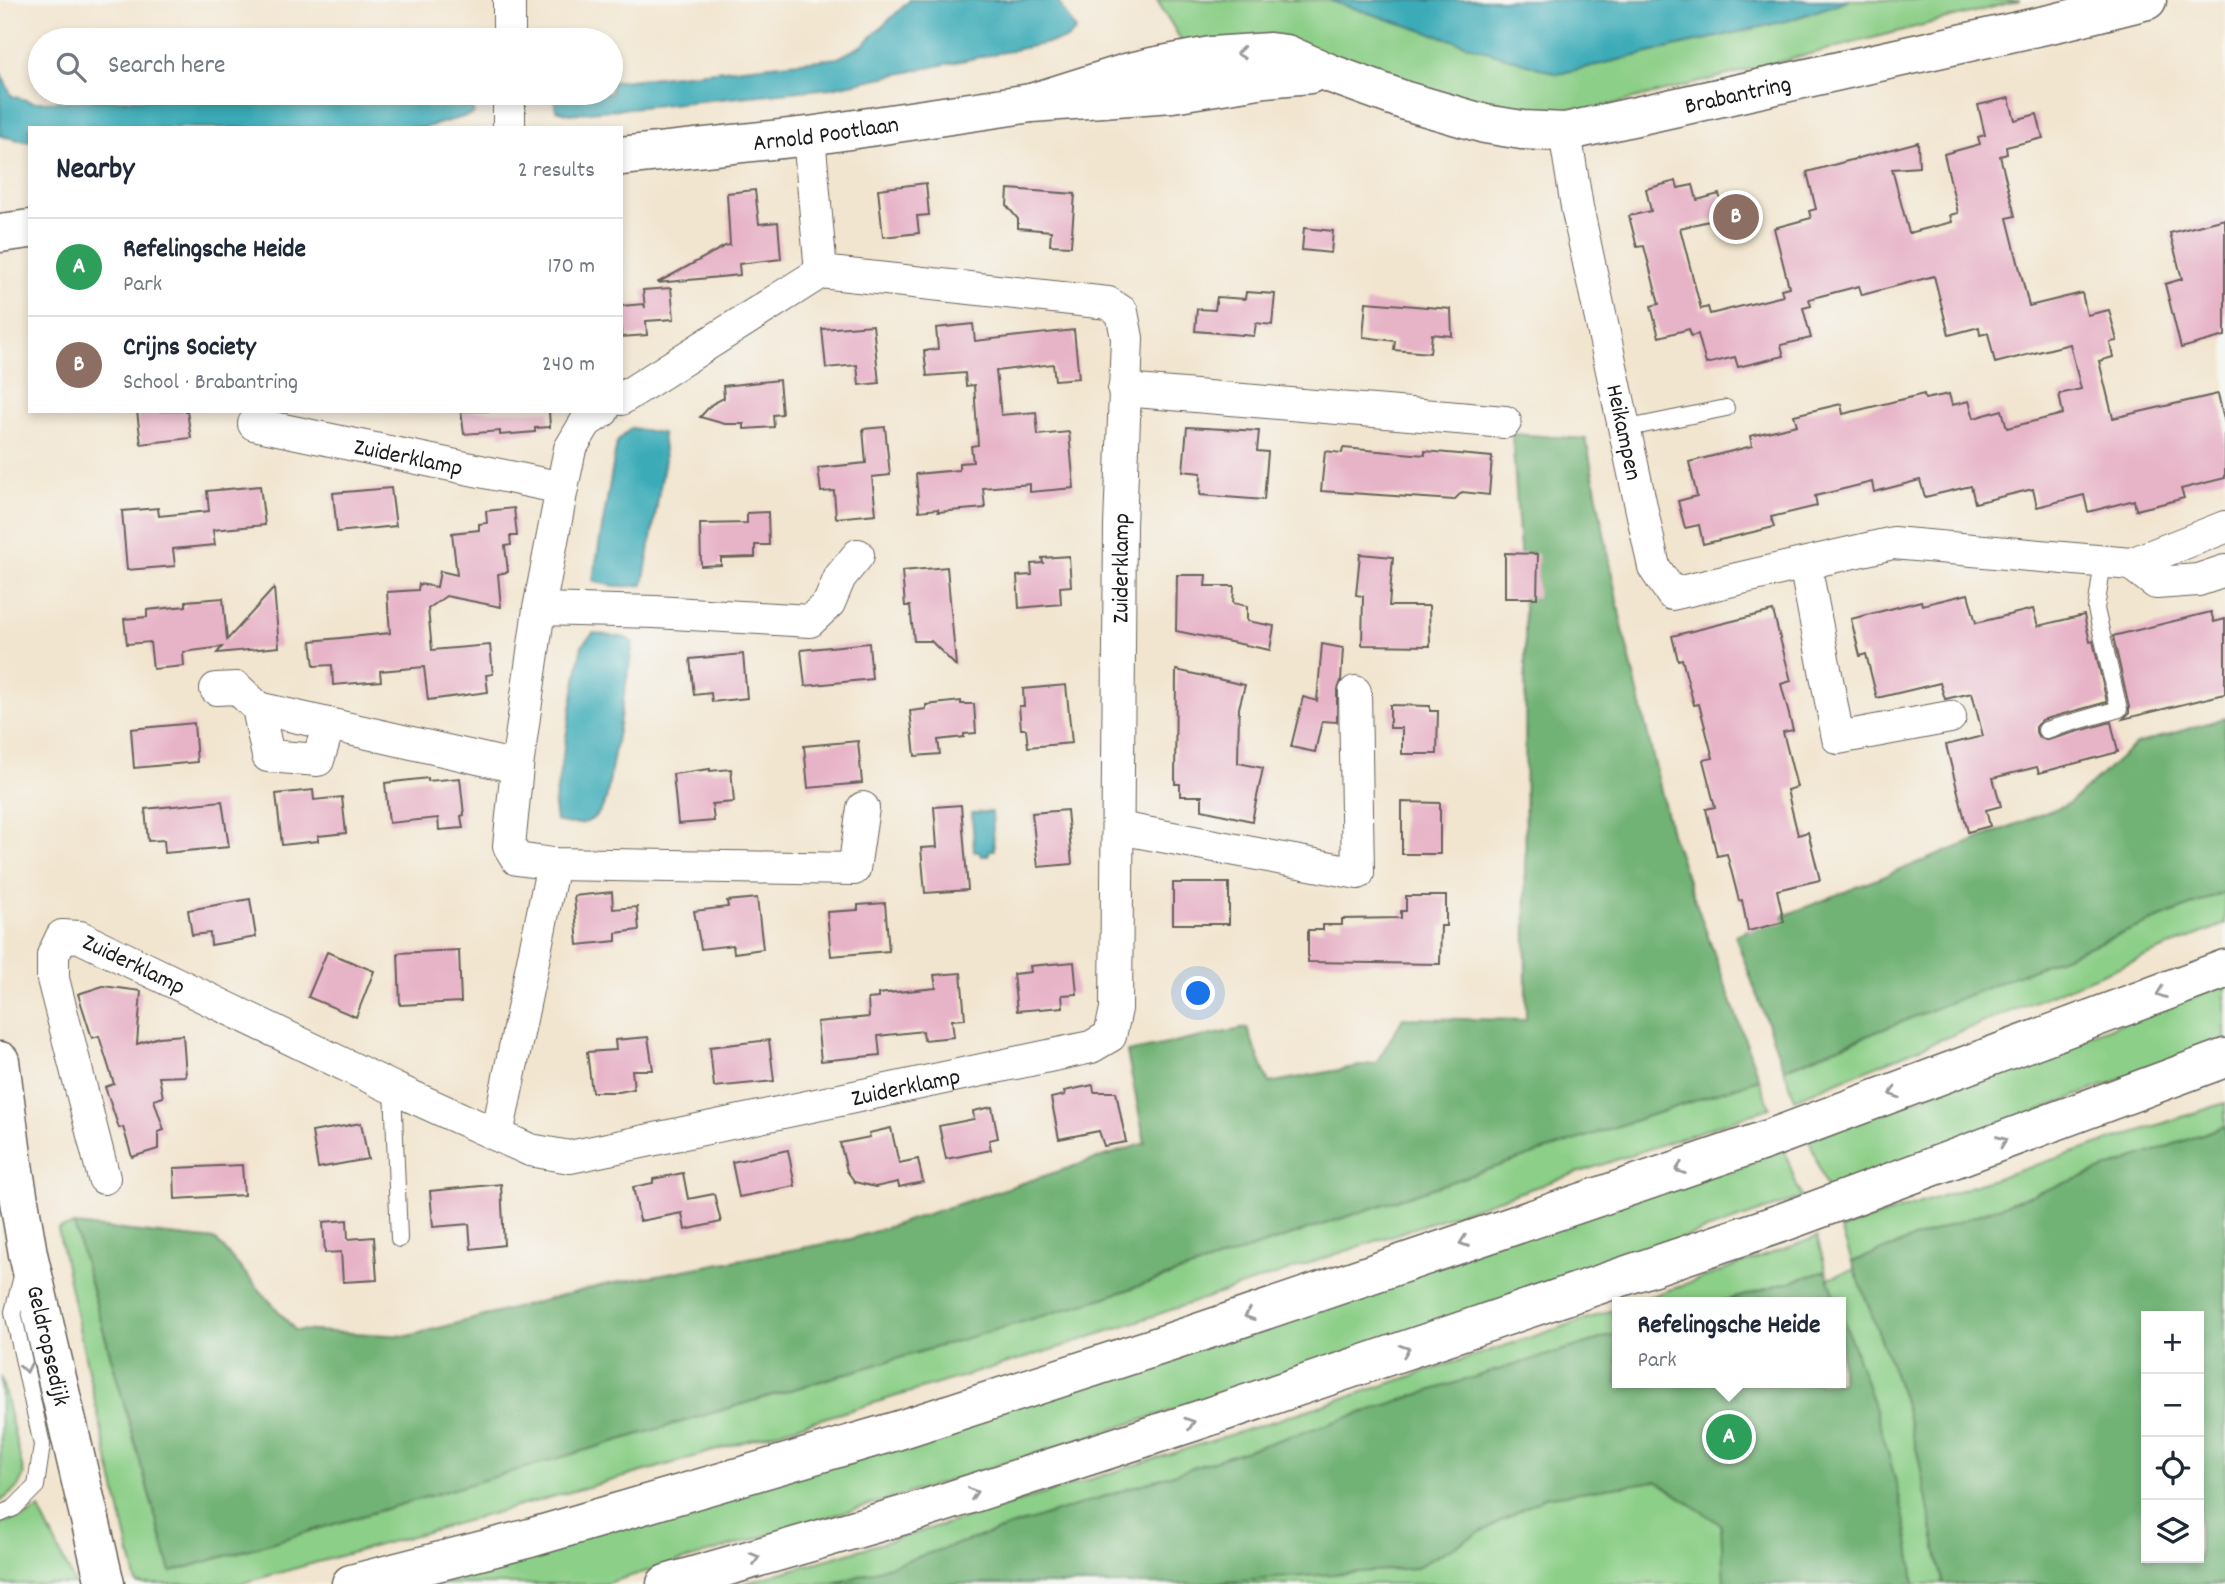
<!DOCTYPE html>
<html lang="en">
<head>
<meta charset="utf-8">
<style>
	body { margin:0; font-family:Dekko,sans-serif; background:#f2f2f3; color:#1f2937 }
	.controls { position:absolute; right:21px; bottom:21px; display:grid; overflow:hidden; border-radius:0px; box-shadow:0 4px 10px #0003 }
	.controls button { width:63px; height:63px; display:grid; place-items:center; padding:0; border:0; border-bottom:2px solid #e0e1e3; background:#fff; color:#1f2937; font:35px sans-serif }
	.you { position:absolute; left:1199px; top:994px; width:24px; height:24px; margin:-18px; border:5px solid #fff; border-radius:50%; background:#1a73e8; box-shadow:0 0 0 10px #1a73e833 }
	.badge { display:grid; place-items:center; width:46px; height:46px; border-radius:50%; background:#1f6fb2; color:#fff; font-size:23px; font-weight:700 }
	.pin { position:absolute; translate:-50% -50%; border:4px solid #fff; box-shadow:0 2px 7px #0006 }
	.popup { position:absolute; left:1612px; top:1297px; width:234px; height:91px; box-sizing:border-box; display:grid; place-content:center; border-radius:0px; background:#fff; filter:drop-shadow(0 2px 5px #0005); font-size:23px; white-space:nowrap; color:#747a83 }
	.popup b { font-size:26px; color:#1f2937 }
	.popup::after { content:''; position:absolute; left:50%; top:100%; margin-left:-14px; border:14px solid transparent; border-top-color:#fff }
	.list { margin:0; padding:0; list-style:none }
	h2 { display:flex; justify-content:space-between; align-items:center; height:91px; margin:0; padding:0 28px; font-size:30px }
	h2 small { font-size:23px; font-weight:400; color:#747a83 }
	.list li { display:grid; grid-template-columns:46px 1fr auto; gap:21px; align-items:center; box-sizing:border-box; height:98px; padding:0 28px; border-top:2px solid #e0e1e3 }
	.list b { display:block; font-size:26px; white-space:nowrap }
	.list p { margin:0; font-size:23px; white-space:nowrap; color:#747a83 }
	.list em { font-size:23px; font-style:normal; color:#747a83 }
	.icon { flex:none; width:38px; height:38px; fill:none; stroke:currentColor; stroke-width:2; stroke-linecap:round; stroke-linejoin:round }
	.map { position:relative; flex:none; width:2225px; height:1584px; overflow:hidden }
	.search { position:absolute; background:#fff; box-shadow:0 4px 10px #0003; left:28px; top:28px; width:595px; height:77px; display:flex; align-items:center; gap:18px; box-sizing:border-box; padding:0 24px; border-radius:38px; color:#747a83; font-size:26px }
	.panel { position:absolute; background:#fff; box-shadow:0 4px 10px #0003; left:28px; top:126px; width:595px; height:287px; border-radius:0px }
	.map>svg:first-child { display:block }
	.green { fill:#8ccf88; stroke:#547652; stroke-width:2; fill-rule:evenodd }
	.forest { fill:#71b274; stroke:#466748; stroke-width:2; fill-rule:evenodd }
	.water { fill:#3aabb7; stroke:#2b646a; stroke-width:2 }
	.building { fill:#e7b3c7 }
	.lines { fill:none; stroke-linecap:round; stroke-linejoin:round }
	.service-casing { stroke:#67625b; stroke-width:18 }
	.minor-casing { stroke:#67625b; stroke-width:34 }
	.tertiary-casing { stroke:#67625b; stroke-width:41 }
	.motorway-casing { stroke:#67625b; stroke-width:41 }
	.service { stroke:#fff; stroke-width:16 }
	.minor { stroke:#fff; stroke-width:32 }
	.tertiary { stroke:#fff; stroke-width:38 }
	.motorway { stroke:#fff; stroke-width:38 }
	.oneway { stroke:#999 }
	.labels { text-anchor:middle; stroke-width:5; stroke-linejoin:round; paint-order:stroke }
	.street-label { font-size:24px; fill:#1c1c1c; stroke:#f6f6f2 }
</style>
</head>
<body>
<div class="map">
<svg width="2225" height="1584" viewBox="0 0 2225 1584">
	<rect width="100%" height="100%" fill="#f6f6f2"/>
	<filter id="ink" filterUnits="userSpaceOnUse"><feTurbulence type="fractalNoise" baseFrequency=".0143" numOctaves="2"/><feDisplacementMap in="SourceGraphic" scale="14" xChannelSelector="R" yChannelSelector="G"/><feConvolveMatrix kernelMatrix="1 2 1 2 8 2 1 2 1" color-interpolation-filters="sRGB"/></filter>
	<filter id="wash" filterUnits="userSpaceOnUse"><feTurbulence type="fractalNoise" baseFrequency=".00686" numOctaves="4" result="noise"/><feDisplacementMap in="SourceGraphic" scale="28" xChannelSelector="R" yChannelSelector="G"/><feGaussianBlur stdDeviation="1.57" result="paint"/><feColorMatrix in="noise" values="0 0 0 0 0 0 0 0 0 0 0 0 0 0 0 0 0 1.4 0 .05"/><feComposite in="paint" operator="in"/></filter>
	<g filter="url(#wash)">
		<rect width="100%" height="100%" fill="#f2e5cf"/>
		<g class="green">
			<polygon points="1157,0 1328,0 1558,74 1790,20 1849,0 2021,0 1587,111 1518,112 1361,73 1184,52 1181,40"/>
			<polygon points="2225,892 2225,924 1795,1099 1784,1069"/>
			<polygon points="2225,985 2225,1040 1827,1190 1809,1139"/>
			<polygon points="1759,1079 1770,1108 1058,1348 653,1469 239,1584 137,1584 90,1380 58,1229 74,1225 171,1572 1100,1299"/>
			<polygon points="2225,1103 2225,1126 2001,1206 1852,1262 1841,1229"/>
			<path d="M2225,1143V1584H742C1036,1500 1327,1404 1617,1309V1334L1445,1386L915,1558L1617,1383H1841V1302H1749L2023,1218ZM2146,1316H2199V1558H2146Z"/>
			<polygon points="1784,1148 1801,1198 1174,1410 903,1495 604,1584 403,1584"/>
			<polygon points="1817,1237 1826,1271 1722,1302 1635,1302"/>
			<polygon points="1,1377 24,1475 18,1487 0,1502"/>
			<polygon points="39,1509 75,1584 0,1584 0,1523 25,1517"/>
		</g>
		<g class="forest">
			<polygon points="1512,434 1586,439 1621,621 1671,833 1759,1079 1100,1299 171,1572 74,1225 216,1240 295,1330 408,1336 603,1285 851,1239 1145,1143 1127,1052 1247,1028 1269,1083 1376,1063 1403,1018 1526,1020 1525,622"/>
			<polygon points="2225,718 2225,892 1784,1069 1735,935 2070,803 2136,744"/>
			<path d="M2225,1126V1584H1943L1919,1460L1902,1395L1852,1262L2001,1206ZM2199,1316V1558H2146V1316Z"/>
			<polygon points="1826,1271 1837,1302 1722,1302"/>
			<path d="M1841,1312C1873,1400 1905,1490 1914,1584H1724L1721,1525L1657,1481L1545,1497L1415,1568L1198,1584H834L1445,1386L1617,1334V1383H1841Z"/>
		</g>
		<g class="water">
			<polygon points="910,0 1057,0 1076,30 1067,39 831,88 570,114 556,110 553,95 558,93 611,93 611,82 838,58 863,45"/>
			<polygon points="1328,0 1849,0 1790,20 1558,74"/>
			<polygon points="0,72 12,96 33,102 270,96 437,97 470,100 474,114 424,128 30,128 30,142 0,136"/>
			<path d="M631,428L662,433L665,459L643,585C627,587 608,587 593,580L617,442Z"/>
			<path d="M593,633L626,638L633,643L606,800C596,824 581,828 556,821L554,806L582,645Z"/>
			<polygon points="992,812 994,850 990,850 988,856 981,856 979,851 974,851 972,813"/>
		</g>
		<g id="blocks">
			<g class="building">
				<polygon points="2009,98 2015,120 2037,114 2043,138 2006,147 2007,154 2000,156 2015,216 2007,218 2029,306 2082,293 2087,315 2109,310 2117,341 2110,342 2113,357 2099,361 2113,418 2218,394 2225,423 2225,478 2181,489 2184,498 2161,504 2136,510 2134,500 2088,512 2084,495 2037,507 2033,489 1975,503 1971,486 1925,497 1920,480 1874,492 1872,482 1815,496 1817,506 1771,517 1774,527 1703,544 1699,525 1685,528 1678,501 1697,496 1689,462 1752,446 1750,436 1797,425 1794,415 1841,404 1843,414 1924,394 1925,399 1949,394 1952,405 1969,401 1974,418 2002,410 2007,428 2063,414 2059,394 2081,389 2070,344 1995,363 1988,333 1980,335 1979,327 1949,335 1934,276 1862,295 1859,286 1809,299 1811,306 1803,308 1811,338 1781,345 1784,356 1738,367 1735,357 1706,364 1698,334 1691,336 1689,329 1659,337 1651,306 1659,304 1644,246 1637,247 1629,216 1651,211 1646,189 1676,181 1678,188 1693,185 1697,200 1719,194 1725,217 1680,228 1701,309 1708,307 1710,314 1783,296 1781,289 1789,287 1774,228 1811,218 1809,211 1816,209 1807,172 1918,142 1919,167 1892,169 1909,233 1952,222 1950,215 1958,213 1944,154 1980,144 1978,137 1985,135 1978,105"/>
				<polygon points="926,183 929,215 917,216 919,233 883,237 878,189"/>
				<polygon points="1008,189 1075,194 1071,246 1050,245 1051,231 1018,228 1018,219 1007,206"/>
				<polygon points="755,190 759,224 778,222 781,259 739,264 740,275 657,283 725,246 730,245 727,193"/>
				<polygon points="2225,219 2225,336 2181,348 2165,284 2182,279 2170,233"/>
				<polygon points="1304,228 1333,231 1331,253 1302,250"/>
				<polygon points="671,288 674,319 646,321 647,335 621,337 621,306 644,304 645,308 643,290"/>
				<polygon points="1246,292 1275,294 1272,325 1256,323 1254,336 1195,331 1197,309 1215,310 1217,297 1245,299"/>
				<polygon points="1366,302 1451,309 1452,336 1432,334 1430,353 1394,350 1395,341 1363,337"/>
				<polygon points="973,324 975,341 1074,330 1079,378 1055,380 1053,364 996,371 1001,415 1036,412 1038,435 1069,432 1074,488 1030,492 1030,484 983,488 985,508 938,512 938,509 919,511 916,474 959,470 959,463 973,462 971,446 978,445 974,385 966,386 965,373 927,376 924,351 938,349 936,328"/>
				<polygon points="873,325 879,383 859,385 857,365 826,368 822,329"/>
				<polygon points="779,380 782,414 773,415 774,427 744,429 744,424 725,424 700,417 712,404 724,398 723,386"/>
				<polygon points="137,411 187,411 191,438 141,444"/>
				<polygon points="461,411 549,411 550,427 535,428 535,432 500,435 500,431 464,434"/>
				<polygon points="885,427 890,475 872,477 876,514 836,518 834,491 821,492 818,468 866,463 863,429"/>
				<polygon points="1187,427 1259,431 1257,451 1268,452 1264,500 1200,495 1201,473 1183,471"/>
				<polygon points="1343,448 1425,455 1425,451 1492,457 1489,495 1462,492 1454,500 1321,491 1325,451 1342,453"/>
				<polygon points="260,486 265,525 213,530 215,545 173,549 175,566 127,570 122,511 158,508 159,516 209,511 207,491"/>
				<polygon points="391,488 396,526 337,532 333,493"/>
				<polygon points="514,508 517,536 510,536 511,545 505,546 508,572 498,574 501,607 446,596 428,609 432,650 490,645 493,674 486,675 488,692 428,700 424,667 380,671 381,681 333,685 332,665 314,666 311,641 390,633 387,592 418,590 419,584 437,587 440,571 457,575 452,533 479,530 479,524 487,523 486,511"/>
				<polygon points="768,512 769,545 755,545 755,557 721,558 721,565 701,566 700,524 747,523 747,513"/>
				<polygon points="1505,553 1538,554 1537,598 1505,598"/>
				<polygon points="1360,554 1393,557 1389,606 1429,606 1430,646 1362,645 1363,596 1356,595"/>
				<polygon points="1069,556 1071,586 1060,587 1061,604 1019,608 1017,576 1032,575 1031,564 1043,563 1042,558"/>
				<polygon points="947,567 956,666 931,641 914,641 910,606 905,606 902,571"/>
				<polygon points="1177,575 1206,575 1205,586 1234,586 1233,603 1247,606 1247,621 1274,626 1270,650 1176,631"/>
				<polygon points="274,588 279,647 217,653 222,647 183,652 184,666 153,669 150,642 127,644 124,619 147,617 147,610 186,606 186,601 223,598 227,640"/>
				<polygon points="1968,594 1976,623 2033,609 2038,626 2084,615 2090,642 2093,641 2107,702 2042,720 2036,727 2036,732 2039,738 2048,740 2111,722 2118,752 2039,773 2037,767 1993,778 2001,806 1986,810 1990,826 1968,832 1946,745 1983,736 1972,693 1945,699 1940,683 1877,698 1866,654 1860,656 1851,619 1921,601 1922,605"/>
				<polygon points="1773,611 1791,681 1781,684 1793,730 1783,732 1797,787 1787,790 1798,835 1808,832 1820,880 1777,890 1784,922 1748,931 1742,900 1739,901 1727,854 1717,856 1706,809 1715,807 1703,760 1713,758 1699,704 1694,705 1682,659 1678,660 1672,636"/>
				<polygon points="2211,612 2214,622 2225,619 2225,694 2123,719 2129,713 2129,707 2113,636"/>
				<polygon points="869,643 872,679 805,686 801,650"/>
				<polygon points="1322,644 1343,648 1341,681 1337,692 1337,722 1322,721 1315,752 1291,747 1303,697 1317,701"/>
				<polygon points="743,654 747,698 712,702 711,693 694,695 690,659"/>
				<polygon points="1176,670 1245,685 1239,708 1238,763 1263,768 1252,821 1202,810 1202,796 1180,796 1180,784 1175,784"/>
				<polygon points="1066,685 1072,743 1028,747 1026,729 1021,729 1019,706 1024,706 1023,689"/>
				<polygon points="961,701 961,704 974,704 976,733 964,734 964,737 938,740 940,754 915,756 910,711 926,709 926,705"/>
				<polygon points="1390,705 1430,706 1430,711 1438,711 1437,754 1402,754 1402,728 1390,728"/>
				<polygon points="194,723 197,762 134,768 131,729"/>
				<polygon points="858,741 862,783 808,788 804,746"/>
				<polygon points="710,769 710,771 731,769 734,802 712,804 714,821 678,824 673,774"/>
				<polygon points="428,778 428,781 460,778 464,815 461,816 463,828 439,830 438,818 389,823 385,783"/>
				<polygon points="313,790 314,800 342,797 346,833 318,836 318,841 282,845 276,794"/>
				<polygon points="222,801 229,847 165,853 164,840 148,841 145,809"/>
				<polygon points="1402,802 1440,803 1440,854 1402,854"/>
				<polygon points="961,805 968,890 925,893 921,848 937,847 934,807"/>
				<polygon points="1067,810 1072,864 1038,867 1032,813"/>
				<rect x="1173" y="883" width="56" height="41"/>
				<polygon points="612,892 613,909 637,907 639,930 616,933 616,941 578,945 574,896"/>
				<polygon points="1406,896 1446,896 1446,926 1441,926 1440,964 1308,962 1308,930 1323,930 1323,925 1342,925 1342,919 1401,918 1401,911 1406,911"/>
				<polygon points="757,898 763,949 734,953 733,945 701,949 694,911 728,907 727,901"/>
				<polygon points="250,899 256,937 211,945 210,933 192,935 188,910"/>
				<polygon points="885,903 889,951 831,956 827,912 858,910 858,905"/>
				<polygon points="459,950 461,1002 400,1005 398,953"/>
				<polygon points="327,952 374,971 356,1017 308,997"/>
				<polygon points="1074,962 1077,994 1062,995 1063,1007 1017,1011 1013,974 1031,972 1030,966"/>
				<polygon points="961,973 965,1019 952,1020 954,1037 924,1040 923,1031 878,1036 880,1055 821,1061 817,1022 869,1017 868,999 878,998 878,994 936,988 934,975"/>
				<polygon points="103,986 141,991 137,1044 159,1037 183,1035 186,1076 159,1077 163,1097 154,1100 164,1130 158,1132 158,1149 132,1157 123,1127 119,1128 105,1087 114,1084 99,1036 92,1038 78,994"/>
				<polygon points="648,1037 653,1070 632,1070 634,1089 619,1092 592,1092 587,1052 616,1050 615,1040"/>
				<polygon points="769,1040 774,1081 714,1087 710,1047"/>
				<polygon points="1093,1085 1094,1092 1116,1092 1126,1142 1104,1146 1099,1131 1059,1139 1051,1098 1065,1095 1064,1091"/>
				<polygon points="992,1107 998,1138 989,1140 991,1150 946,1159 939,1126 974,1119 973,1111"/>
				<polygon points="361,1123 368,1159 318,1168 312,1132"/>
				<polygon points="891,1128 899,1163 918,1159 923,1182 899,1187 898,1182 875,1187 855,1182 847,1171 840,1143 870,1137 869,1133"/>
				<polygon points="788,1150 795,1186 739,1197 732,1162"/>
				<polygon points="242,1165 244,1195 175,1199 174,1168"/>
				<polygon points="683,1173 688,1199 714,1194 721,1222 685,1230 682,1213 640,1221 633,1187 653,1183 653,1179"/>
				<polygon points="501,1184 504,1245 471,1249 469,1224 433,1227 430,1191"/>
				<polygon points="347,1220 348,1239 374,1237 377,1280 343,1282 341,1252 325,1253 323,1222"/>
			</g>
		</g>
	</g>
	<g filter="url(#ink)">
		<use href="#blocks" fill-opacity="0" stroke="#67625b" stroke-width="2"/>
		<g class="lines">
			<defs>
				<g id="service">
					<polyline points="1624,429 1726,408"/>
					<polyline points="2046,730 2119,709 2096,609 2103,562"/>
					<polyline points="393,1088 399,1239"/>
					<polyline points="0,1514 14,1508 36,1486 42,1445 13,1312 22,1276"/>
				</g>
				<g id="minor">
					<polyline points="509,0 509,40"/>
					<polyline points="509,93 509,128"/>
					<path id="s1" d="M1565,132L1577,207L1654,567L1672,594L1893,543L2131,564L2225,527"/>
					<polyline points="1124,390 1505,422"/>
					<polyline points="621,399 821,272"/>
					<polyline points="603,411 586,422 570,449 562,488 539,609 517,767 509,846 517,859 553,864 854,869 863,808"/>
					<path id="s2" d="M254,424L562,488"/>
					<polyline points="1805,564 1838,738 1950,717"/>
					<polyline points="2131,564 2156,583 2198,580 2225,571"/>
					<polyline points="539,609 655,612 810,621 829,603 840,577 858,555"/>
					<polyline points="216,689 237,688 258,708 268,756 318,760 329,724"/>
					<polyline points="258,708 517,767"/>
					<polyline points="1119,828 1358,873 1355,692"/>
					<polyline points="497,1135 553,864"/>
					<path id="s3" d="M104,1178L53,979V955L62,936L80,937L393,1088L530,1150L570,1157L1091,1047L1110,1036L1116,1009L1120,526L1127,338L1122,312L1108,303L821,272L809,136"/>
				</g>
				<g id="tertiary">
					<path id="s4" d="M1031,103L1126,73L1152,67L1211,56L1270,52L1286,54L1329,73L1406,101L1485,124L1522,130L1565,132L2059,22L2147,0"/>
					<path id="s5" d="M621,156L809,136L1031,103L1172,93L1265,78L1310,74"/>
					<polyline points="0,233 30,229"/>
					<path id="s6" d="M0,1061L14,1171L28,1254L105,1584"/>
				</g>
				<g id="motorway">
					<polyline points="351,1584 530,1538 896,1431 1171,1342 1766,1140 2225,969"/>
					<polyline points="666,1584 918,1511 1193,1422 1781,1223 2225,1058"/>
				</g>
			</defs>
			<use href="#service" class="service-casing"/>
			<use href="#minor" class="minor-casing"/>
			<use href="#tertiary" class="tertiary-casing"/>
			<use href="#motorway" class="motorway-casing"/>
			<use href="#service" class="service"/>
			<use href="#minor" class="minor"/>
			<use href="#tertiary" class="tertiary"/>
			<use href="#motorway" class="motorway"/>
		</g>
		<defs><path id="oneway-chevron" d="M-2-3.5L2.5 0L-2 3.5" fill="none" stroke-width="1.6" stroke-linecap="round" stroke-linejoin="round" transform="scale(1.75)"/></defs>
		<g class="oneway">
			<use href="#oneway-chevron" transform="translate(1241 53) rotate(175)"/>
			<use href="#oneway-chevron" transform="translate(2161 993) rotate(160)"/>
			<use href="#oneway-chevron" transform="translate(1894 1093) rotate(160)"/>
			<use href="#oneway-chevron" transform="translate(2002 1141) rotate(-21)"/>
			<use href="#oneway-chevron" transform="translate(1680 1169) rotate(161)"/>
			<use href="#oneway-chevron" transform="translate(1464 1242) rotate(161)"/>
			<use href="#oneway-chevron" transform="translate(1249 1315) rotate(161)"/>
			<use href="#oneway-chevron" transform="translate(1405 1350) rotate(-19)"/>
			<use href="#oneway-chevron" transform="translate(26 1368) rotate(78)"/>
			<use href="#oneway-chevron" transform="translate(1190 1423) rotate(-18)"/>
			<use href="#oneway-chevron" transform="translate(973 1493) rotate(-18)"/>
			<use href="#oneway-chevron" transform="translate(755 1558) rotate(-16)"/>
		</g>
	</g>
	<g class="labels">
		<g class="street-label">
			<text dy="8" stroke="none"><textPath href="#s4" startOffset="730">Brabantring</textPath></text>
			<text dy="8" stroke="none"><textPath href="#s5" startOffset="206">Arnold Pootlaan</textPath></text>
			<text dy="8" stroke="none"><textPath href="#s1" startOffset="306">Heikampen</textPath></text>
			<text dy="8" stroke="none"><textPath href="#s2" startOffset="158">Zuiderklamp</textPath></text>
			<text dy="8" stroke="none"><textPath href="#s3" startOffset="1830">Zuiderklamp</textPath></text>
			<text dy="8" stroke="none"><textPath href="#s3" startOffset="329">Zuiderklamp</textPath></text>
			<text dy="8" stroke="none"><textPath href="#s3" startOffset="1150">Zuiderklamp</textPath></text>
			<text dy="8" stroke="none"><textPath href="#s6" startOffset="289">Geldropsedijk</textPath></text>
		</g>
	</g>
</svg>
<div class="controls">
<button>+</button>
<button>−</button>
<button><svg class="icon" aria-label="locate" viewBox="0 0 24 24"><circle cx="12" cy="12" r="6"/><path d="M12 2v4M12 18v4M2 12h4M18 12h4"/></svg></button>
<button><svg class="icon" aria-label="layers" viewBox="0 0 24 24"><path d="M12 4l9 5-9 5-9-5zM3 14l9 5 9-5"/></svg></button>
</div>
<div class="you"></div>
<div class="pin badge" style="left:1729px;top:1437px;background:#2e9e5b">A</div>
<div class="popup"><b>Refelingsche Heide</b>Park</div>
<div class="pin badge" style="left:1736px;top:217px;background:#8d6e63">B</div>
<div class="search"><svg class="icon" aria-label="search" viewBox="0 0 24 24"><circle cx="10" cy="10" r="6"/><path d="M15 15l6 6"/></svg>Search here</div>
<section class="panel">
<h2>Nearby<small>2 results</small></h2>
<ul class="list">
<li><span class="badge" style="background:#2e9e5b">A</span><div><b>Refelingsche Heide</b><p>Park</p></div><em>170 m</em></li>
<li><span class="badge" style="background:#8d6e63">B</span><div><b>Crijns Society</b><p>School · Brabantring</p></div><em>240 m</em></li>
</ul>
</section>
</div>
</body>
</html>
